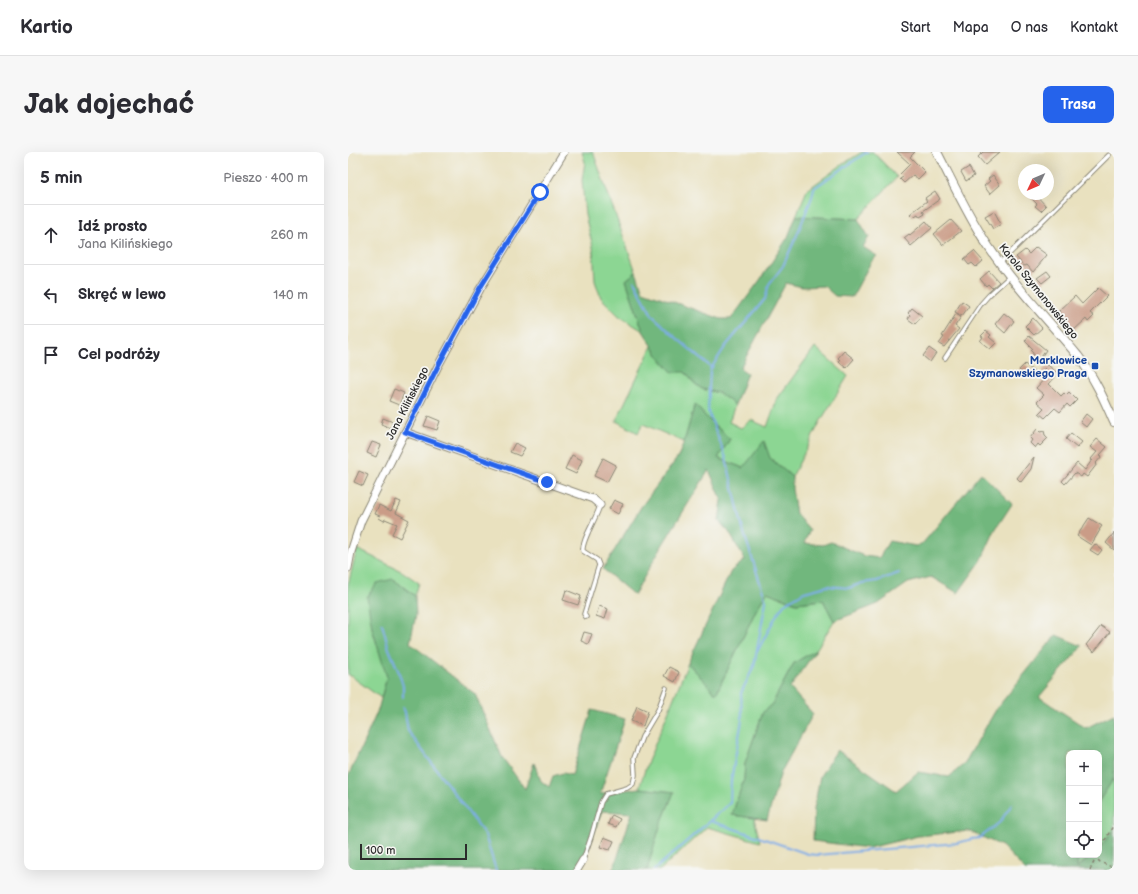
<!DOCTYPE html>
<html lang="pl">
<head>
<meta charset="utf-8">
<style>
	body { margin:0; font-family:"Balsamiq Sans",sans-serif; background:#f7f7f7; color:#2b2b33 }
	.controls { position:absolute; right:12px; bottom:12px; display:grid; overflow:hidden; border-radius:8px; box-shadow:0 4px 16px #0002 }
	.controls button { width:36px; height:36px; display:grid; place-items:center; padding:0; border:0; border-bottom:1px solid #e1e1e2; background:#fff; color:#2b2b33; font:20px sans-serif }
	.compass { position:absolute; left:670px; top:12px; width:36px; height:36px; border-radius:50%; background:#fff; box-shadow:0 4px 16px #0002; rotate:226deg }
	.scale { position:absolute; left:12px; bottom:10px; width:107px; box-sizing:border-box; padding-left:4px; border:2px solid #2b2b2b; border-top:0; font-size:11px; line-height:14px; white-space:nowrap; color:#2b2b2b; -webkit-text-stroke:3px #f6f6f2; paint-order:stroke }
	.stop { position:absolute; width:12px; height:12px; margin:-9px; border:3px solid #2563eb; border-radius:50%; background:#fff }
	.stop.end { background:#2563eb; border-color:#fff; box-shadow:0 1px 4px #0008 }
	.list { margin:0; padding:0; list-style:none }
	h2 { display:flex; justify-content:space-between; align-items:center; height:52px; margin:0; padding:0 16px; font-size:17px }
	h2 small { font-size:13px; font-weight:400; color:#7c7c81 }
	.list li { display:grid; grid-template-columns:26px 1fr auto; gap:12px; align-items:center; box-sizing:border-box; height:60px; padding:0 16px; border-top:1px solid #e1e1e2 }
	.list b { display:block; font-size:15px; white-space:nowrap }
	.list p { margin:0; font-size:13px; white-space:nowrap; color:#7c7c81 }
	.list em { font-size:13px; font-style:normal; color:#7c7c81 }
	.icon { flex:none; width:22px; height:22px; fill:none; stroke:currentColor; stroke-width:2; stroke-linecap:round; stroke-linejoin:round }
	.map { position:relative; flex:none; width:766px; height:718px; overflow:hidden; border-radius:8px }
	header { display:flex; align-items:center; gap:24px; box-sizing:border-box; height:56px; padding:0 20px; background:#fff; border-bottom:1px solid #e1e1e2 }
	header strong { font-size:19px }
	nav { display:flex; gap:22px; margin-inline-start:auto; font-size:14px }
	.intro { display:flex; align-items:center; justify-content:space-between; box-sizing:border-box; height:96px; padding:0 24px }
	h1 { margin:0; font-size:28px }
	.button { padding:10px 18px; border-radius:8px; background:#2563eb; color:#fff; font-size:14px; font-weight:700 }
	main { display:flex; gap:24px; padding:0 24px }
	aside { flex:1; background:#fff; border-radius:8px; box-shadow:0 4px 16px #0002 }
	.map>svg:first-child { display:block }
	.green { fill:#8cd693; stroke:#5c805f }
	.forest { fill:#71b77d; stroke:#4e7154 }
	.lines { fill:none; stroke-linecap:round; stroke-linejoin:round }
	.stream { stroke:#7faee9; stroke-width:2 }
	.building { fill:#ca9c87 }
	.service-casing { stroke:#8a8675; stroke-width:5.5 }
	.minor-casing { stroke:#8a8675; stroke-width:9 }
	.tertiary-casing { stroke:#8a8675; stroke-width:10 }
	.path { stroke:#8a8675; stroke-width:1.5; stroke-dasharray:3 3; stroke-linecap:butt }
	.service { stroke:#fff; stroke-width:3.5 }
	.minor { stroke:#fff; stroke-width:7 }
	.tertiary { stroke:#fff; stroke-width:8 }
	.route { stroke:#2563eb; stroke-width:5 }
	.transit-dot { fill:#1a4fb4; stroke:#f6f6f2; stroke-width:1.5 }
	.labels { text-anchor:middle; stroke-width:3.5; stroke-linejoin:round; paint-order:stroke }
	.street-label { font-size:11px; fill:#2b2b2b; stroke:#f6f6f2 }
	.transit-label { font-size:11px; font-weight:bold; fill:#164399; stroke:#f6f6f2; text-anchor:end }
</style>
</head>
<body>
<header>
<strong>Kartio</strong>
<nav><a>Start</a><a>Mapa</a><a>O nas</a><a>Kontakt</a></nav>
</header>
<div class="intro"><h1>Jak dojechać</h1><a class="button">Trasa</a></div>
<main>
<aside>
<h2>5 min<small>Pieszo · 400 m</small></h2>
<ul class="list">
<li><svg class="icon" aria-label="ahead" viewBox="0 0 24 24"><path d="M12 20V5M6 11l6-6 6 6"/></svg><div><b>Idź prosto</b><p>Jana Kilińskiego</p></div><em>260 m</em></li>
<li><svg class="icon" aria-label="left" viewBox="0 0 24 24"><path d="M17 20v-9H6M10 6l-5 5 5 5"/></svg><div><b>Skręć w lewo</b></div><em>140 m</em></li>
<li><svg class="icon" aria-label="arrive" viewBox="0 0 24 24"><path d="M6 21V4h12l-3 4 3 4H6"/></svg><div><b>Cel podróży</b></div></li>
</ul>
</aside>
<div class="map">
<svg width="766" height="718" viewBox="0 0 766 718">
	<rect width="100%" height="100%" fill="#f6f6f2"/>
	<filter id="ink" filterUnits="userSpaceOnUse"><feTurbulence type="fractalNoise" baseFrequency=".025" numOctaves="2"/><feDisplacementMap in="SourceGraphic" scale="8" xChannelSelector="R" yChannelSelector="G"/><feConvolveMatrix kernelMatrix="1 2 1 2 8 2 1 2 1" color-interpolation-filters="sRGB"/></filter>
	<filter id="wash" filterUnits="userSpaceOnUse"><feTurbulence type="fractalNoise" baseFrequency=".012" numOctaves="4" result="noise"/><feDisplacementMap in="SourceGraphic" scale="16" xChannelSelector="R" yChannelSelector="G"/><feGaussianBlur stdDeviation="0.9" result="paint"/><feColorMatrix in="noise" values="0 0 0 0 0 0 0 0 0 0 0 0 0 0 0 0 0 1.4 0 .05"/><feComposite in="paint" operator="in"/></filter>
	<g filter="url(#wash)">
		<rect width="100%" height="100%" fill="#e9e1bf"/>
		<g class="green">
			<polygon points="234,0 245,0 288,120 278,128 295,179 271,164 253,146 247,129 245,95 237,63 234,28 237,10"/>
			<polygon points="514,0 525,0 549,25 510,67 448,64 459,38 495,12"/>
			<polygon points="304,194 312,206 337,220 346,231 354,237 371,241 387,253 381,270 393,276 403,268 419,275 429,247 467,195 500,224 472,270 444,325 422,306 395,316 370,306 382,287 358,265 347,252 336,290 295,272 290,281 268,269"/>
			<polygon points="9,397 55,420 71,431 67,444 45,427 24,476 39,525 33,546 0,522 0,433"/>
			<polygon points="419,440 448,451 475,448 486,469 468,498 446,511 424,552 415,560 397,611 396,627 384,663 406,666 412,690 359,675 312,718 299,718 312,674 326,640 291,636 299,612 340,511 368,542 408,458"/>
			<polygon points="766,626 766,678 751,696 751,649"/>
			<polygon points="730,703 745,703 728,716"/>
		</g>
		<g class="forest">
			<polygon points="448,64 510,67 521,85 515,95 529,104 523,110 504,145 487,144 476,134 454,135 438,131 392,216 399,221 387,253 371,241 354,237 346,231 337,220 324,220 312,206 295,179 278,128 288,120 295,139 373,167 383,167 412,128 440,85"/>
			<polygon points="347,252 358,265 382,287 370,306 395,316 416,289 422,306 444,325 444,337 448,362 462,378 456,391 475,393 483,390 516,404 531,406 541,389 568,394 575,391 633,321 664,352 647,378 633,409 610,441 583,425 560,431 530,452 486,469 475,448 449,451 419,440 408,458 368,542 340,511 383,419 397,408 381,380 371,369 374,348 361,318 315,392 286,443 255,417 293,355 330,305 336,290"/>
			<path d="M45,427L67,444L68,463L62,491L127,542L154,605L177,637L186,611L193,629L201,635L205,624L215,621L224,623L244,558L277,567L252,642L291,636L326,640L312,674L299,718H264L267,713L284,661L254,659C246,680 241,699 228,718H0V625L30,558L39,525L24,476L19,445L29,431Z"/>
			<polygon points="708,483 734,494 691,545 738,576 766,562 766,626 751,649 751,601 721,601 721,703 730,703 729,716 745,703 751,703 751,696 766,678 766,718 677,718 654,694 621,679 570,684 520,696 465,689 466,657 472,624 489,598 548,639 570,620 601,625 616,612 649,556"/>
			<polygon points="468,498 442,536 465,562 433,620 419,668 384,663 396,627 397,611 415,560 424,552 446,511"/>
		</g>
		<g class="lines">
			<g class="stream">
				<polyline points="286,129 304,163 324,182 364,216"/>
				<polyline points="34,472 41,497 50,518 55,534 55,545"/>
				<polyline points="409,500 428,464 436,452 456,440 479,434 501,436 514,431 529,429 551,421"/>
				<polyline points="55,556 57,560 60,579 137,683 148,718"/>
				<polyline points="362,669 408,684 460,702 469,703 609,691 624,687 632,686 652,670 664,652"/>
				<polyline points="306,718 382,651 383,628 394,568 393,541 406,514 418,449 395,378 378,306 360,259 362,218 377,195 417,147 421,132 435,114 449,83 464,45 466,36 519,0"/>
			</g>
		</g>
		<g id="blocks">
			<g class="building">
				<polygon points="549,0 567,0 562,5 577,20 570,27 565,23 556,31 552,27 555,25 552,22 562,12"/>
				<polygon points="635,0 652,0 637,13 630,5"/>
				<polygon points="621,15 626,24 618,29 613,20"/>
				<polygon points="645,23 652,33 642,42 636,34 642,29 640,27"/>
				<polygon points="587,39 592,47 575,59 577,62 572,65 570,62 565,65 562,62 579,49 577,46"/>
				<polygon points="679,42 687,42 698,54 693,59 687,54 689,52"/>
				<polygon points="646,59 653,72 645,77 637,64"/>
				<polygon points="603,68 613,79 595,93 586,82"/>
				<polygon points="578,69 584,76 563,94 556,86 561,82 562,83"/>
				<polygon points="688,95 699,103 685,120 679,113 677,114 675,113 668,105 677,98 681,102"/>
				<polygon points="626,99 635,109 628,115 624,111 621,113 616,107"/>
				<polygon points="641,119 651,130 644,136 640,132 638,134 632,127"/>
				<polygon points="699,119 703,124 694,131 689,126"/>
				<polygon points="750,136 759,144 742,161 746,164 740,170 738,167 724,180 710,165 714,162 711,159 727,144 734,152"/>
				<polygon points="614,149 621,154 614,164 607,160"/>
				<polygon points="564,156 574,164 567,172 560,167 562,163 560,161"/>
				<polygon points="656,161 666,169 657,181 647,172"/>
				<polygon points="608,162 613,165 607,174 611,177 596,195 591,192 596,185 594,184"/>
				<polygon points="685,166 694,176 686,183 677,174"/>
				<polygon points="638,179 643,183 641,185 648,191 642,197 632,189 635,185 633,184"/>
				<polygon points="681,184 698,198 691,208 685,202 685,201 683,199 685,197 677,189"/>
				<polygon points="581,196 588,201 582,210 575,204"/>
				<polygon points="496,199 506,207 498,216 491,210 492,208 490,206"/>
				<polygon points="677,212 686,220 680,226 671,218"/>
				<polygon points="700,213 710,222 701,232 713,244 716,241 718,243 721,240 729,248 722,255 719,252 712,260 707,256 697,266 691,261 696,256 689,250 696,243 688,236 699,224 694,219"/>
				<polygon points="46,237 56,241 51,253 41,249"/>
				<polygon points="738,262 744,267 738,275 732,270"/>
				<polygon points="80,264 92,269 89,278 76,274"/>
				<polygon points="35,266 45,270 42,276 33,272"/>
				<polygon points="689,277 692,280 696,279 697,283 700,286 692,294 690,292 687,296 682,291 684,288 682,286"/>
				<polygon points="723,281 734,290 729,296 718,287"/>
				<polygon points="749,287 759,295 752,303 754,304 748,311 749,312 739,325 735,322 733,325 727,321 717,332 714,329 729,311 737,318 744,308 745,309 743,307 749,300 742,295"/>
				<polygon points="24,290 33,293 28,305 19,301"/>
				<polygon points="167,291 177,296 172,304 162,300"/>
				<polygon points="224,303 234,308 228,322 217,317"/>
				<polygon points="686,305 683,317 673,330 669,326"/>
				<polygon points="255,306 268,313 259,330 246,324"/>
				<polygon points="11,319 20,323 15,334 6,330"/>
				<polygon points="48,348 53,350 48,361 61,368 52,386 44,382 49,372 37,367 36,369 31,366 32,364 27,362 31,353 43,359"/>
				<polygon points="266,348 275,352 270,362 261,357"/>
				<polygon points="741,366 754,374 751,378 752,378 743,393 729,384"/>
				<polygon points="766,381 766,398 758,391"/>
				<polygon points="747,392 754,398 750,403 742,398"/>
				<polygon points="218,438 233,444 230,453 215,448"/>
				<polygon points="251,454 260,457 257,467 248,464"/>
				<polygon points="753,474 762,480 746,500 738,493"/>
				<polygon points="236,480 244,482 240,492 233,489"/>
				<polygon points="321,515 331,520 327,530 316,524"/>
				<polygon points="289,554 300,559 295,574 283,569"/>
				<polygon points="264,663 272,667 268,675 260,672"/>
				<polygon points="256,685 266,689 262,698 252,695"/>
			</g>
		</g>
	</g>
	<g filter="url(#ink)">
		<use href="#blocks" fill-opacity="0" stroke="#8a8675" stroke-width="1"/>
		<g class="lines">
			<defs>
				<g id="service">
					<polyline points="653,110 761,3"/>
					<polyline points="597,206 633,152 641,143 662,124"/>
					<path d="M238,465L236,462L251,413L249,408L235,399C233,389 249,366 252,353"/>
					<polyline points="235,708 243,685 253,650 258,642 279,636 285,632 287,623 286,606 294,585 310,558 318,536"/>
				</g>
				<g id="minor">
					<polyline points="57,280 245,347 252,353"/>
					<polyline points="0,416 3,400 13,369 90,214 132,137 216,0"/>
					<polyline points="229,718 235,708"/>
				</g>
				<path id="tertiary" d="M589,0C605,31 620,64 640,94C666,133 700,168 730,204C746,225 756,247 766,270"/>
			</defs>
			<use href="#service" class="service-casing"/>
			<use href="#minor" class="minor-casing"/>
			<use href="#tertiary" class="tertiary-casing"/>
			<g class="path">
				<polyline points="751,699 766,672"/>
				<polyline points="748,703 748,706 752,710 766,716"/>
				<polyline points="742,718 748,706"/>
			</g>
			<use href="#service" class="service"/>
			<use href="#minor" class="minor"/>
			<use href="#tertiary" class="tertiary"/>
		</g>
	</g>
	<g class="lines" filter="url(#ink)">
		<polyline class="route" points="192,40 132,136 90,214 57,280 199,330"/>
	</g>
	<rect class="transit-dot" x="743" y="210" width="8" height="8" rx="2"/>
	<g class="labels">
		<g class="street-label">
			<text transform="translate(691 139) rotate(51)" y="4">Karola Szymanowskiego</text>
			<text transform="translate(59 251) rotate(-63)" y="4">Jana Kilińskiego</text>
		</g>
		<g class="transit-label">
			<text x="739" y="212">Marklowice<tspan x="739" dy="13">Szymanowskiego Praga</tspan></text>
		</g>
	</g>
</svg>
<div class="controls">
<button>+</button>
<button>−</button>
<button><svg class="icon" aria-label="locate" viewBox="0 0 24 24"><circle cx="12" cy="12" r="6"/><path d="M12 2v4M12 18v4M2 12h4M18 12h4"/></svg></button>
</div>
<svg class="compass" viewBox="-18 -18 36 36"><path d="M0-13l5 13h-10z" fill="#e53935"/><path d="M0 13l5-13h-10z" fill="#7c7c81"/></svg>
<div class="scale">100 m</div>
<div class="stop" style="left:192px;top:40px"></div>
<div class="stop end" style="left:199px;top:330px"></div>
</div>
</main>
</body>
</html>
